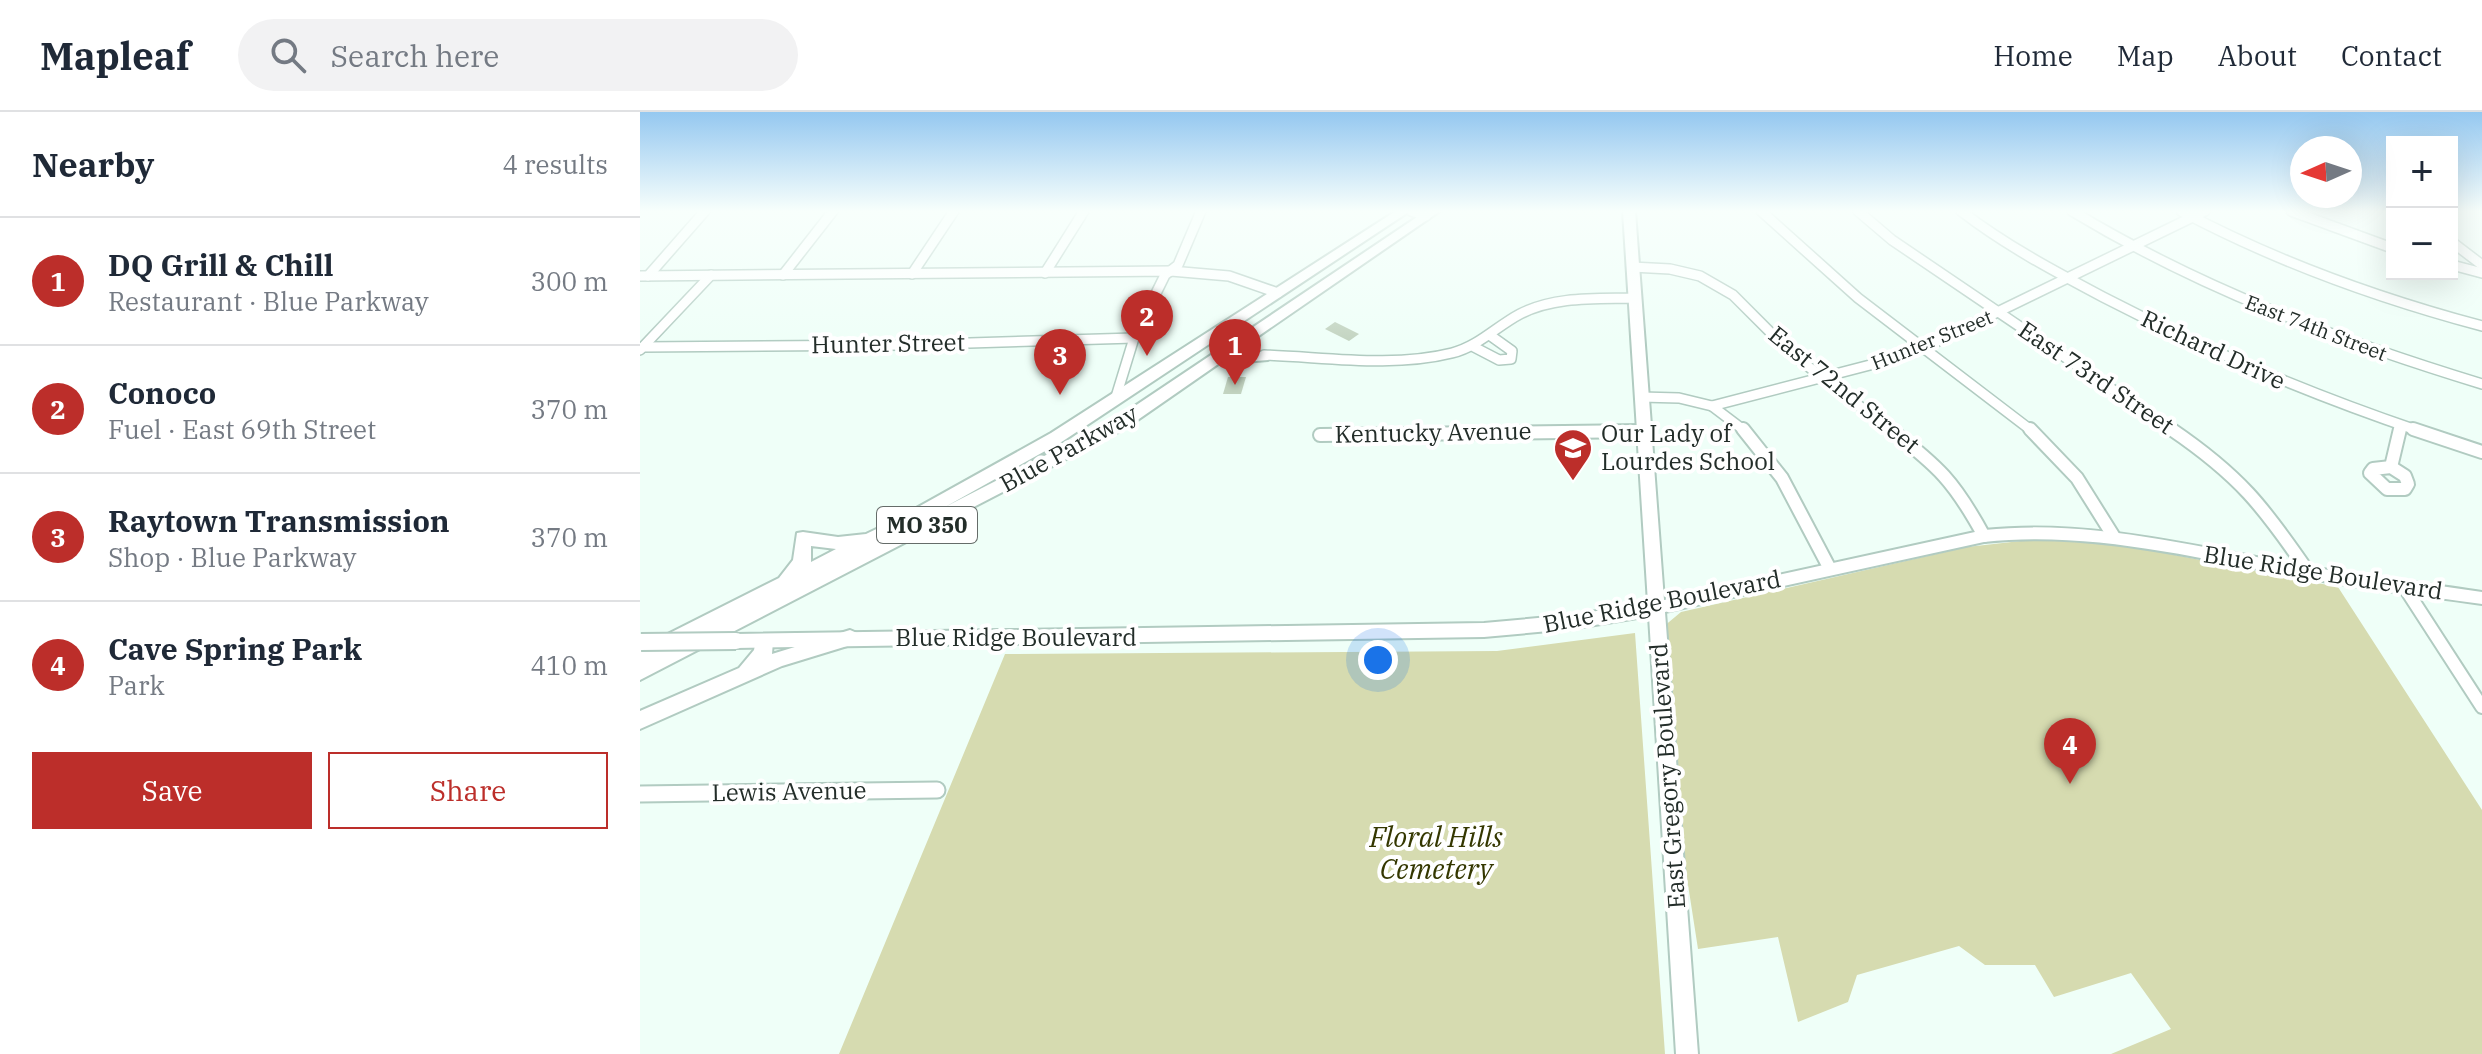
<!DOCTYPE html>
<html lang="en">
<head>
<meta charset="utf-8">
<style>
	body { margin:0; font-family:"IBM Plex Serif",serif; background:#f2f2f3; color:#1f2937 }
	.controls { position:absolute; right:24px; top:24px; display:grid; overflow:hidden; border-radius:0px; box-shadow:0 8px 32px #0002 }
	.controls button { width:72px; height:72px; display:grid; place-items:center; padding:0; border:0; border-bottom:2px solid #e0e1e3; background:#fff; color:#1f2937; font:40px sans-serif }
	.compass { position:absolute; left:1650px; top:24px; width:72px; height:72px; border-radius:50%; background:#fff; box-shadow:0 8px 32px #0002; rotate:267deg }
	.you { position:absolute; left:738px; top:548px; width:28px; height:28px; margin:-20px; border:6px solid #fff; border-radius:50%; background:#1a73e8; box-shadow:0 0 0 12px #1a73e833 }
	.badge { display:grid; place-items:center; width:52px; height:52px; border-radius:50%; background:#bc2e2a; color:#fff; font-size:26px; font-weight:700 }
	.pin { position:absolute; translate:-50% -66px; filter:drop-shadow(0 2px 4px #0008) }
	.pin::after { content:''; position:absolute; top:42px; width:28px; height:24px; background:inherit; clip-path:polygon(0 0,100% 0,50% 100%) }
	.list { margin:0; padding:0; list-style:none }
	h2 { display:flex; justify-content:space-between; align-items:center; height:104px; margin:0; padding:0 32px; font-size:34px }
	h2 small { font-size:26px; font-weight:400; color:#747a83 }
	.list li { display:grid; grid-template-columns:52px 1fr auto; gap:24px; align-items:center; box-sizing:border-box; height:128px; padding:0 32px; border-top:2px solid #e0e1e3 }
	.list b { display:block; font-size:30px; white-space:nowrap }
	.list p { margin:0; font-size:26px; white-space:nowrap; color:#747a83 }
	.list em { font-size:26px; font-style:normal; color:#747a83 }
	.actions { display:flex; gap:16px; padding:24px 32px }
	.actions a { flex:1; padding:18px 0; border:2px solid #bc2e2a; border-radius:0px; text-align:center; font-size:28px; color:#bc2e2a }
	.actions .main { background:#bc2e2a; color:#fff }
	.icon { flex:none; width:44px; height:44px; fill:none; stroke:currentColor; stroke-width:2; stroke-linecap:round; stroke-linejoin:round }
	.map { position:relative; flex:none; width:1842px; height:942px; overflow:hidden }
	header { display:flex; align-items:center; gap:48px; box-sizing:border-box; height:112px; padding:0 40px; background:#fff; border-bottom:2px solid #e0e1e3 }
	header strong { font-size:38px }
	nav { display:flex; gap:44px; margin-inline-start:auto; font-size:28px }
	.search { width:560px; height:72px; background:#f2f2f3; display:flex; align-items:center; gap:20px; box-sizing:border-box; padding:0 28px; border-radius:44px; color:#747a83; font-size:30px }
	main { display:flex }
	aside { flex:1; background:#fff }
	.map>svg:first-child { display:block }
	.green { fill:#d6dbb0 }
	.building { fill:#c3d4c1 }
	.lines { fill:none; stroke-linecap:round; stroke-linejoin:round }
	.minor-far2-casing { stroke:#b1cbc1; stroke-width:12 }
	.minor-far1-casing { stroke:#b1cbc1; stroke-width:16 }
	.minor-casing { stroke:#b1cbc1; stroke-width:19 }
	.major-casing { stroke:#b1cbc1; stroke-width:4 }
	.highway-casing { stroke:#b1cbc1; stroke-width:4 }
	.minor-far2 { stroke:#fff; stroke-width:9 }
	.minor-far1 { stroke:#fff; stroke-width:12 }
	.minor { stroke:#fff; stroke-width:15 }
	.major { fill:#fff; fill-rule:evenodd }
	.highway { fill:#fff; fill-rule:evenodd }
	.major-bridge-casing { stroke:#b1cbc1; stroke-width:20; stroke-linecap:butt }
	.major-bridge { stroke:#fff; stroke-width:16 }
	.labels { text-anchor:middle; stroke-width:8; stroke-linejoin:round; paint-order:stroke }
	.far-street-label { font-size:20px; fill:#232d29; stroke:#fff }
	.shield { fill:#fff; stroke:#656c69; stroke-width:2 }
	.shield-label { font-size:22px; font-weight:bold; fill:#232d29 }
	.street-label { font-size:24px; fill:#232d29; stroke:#fff }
	.poi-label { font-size:24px; fill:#232d29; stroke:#fff; text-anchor:start }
	.near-park-label { font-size:28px; font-style:italic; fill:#343700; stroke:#fff }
</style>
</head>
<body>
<header>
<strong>Mapleaf</strong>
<div class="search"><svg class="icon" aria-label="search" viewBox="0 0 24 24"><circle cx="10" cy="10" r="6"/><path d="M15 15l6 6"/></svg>Search here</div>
<nav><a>Home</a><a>Map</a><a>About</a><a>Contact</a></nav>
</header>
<main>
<aside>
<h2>Nearby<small>4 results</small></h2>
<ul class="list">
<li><span class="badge">1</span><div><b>DQ Grill &amp; Chill</b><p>Restaurant · Blue Parkway</p></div><em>300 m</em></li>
<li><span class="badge">2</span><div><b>Conoco</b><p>Fuel · East 69th Street</p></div><em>370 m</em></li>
<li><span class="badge">3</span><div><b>Raytown Transmission</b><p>Shop · Blue Parkway</p></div><em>370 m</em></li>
<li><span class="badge">4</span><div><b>Cave Spring Park</b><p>Park</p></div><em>410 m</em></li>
</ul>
<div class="actions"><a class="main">Save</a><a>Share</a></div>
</aside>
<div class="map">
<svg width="1842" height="942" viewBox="0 0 1842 942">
	<rect width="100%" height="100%" fill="#effff8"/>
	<g class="green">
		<polygon points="1416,425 1474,431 1698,475 1842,698 1842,942 1471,942 1531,917 1491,861 1414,885 1395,853 1345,853 1319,834 1217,863 1208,890 1158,910 1138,825 1058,837 1042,734 1023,515 1041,500 1327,435"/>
		<polygon points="995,521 1025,942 199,942 365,542 857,539"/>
	</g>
	<g class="building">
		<polygon points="695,210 719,222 709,229 685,217"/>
		<polygon points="588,265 606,265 601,282 583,282"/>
	</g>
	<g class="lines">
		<defs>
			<g id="minor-far2">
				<polyline points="771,99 786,104"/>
				<polyline points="1121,99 1218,186 1392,319"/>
				<polyline points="1218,99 1252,128 1534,319"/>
				<path d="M1321,99C1365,133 1414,159 1463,185C1565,238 1670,282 1779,319"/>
				<path d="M1432,99C1561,177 1698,228 1842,272"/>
				<path d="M1541,99C1637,150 1737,186 1842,214"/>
				<polyline points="1651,99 1752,136"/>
				<polyline points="1812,130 1842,153"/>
				<polyline points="1812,153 1842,161"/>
				<polyline points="992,155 1030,157 1060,164 1093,183 1152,242 1252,319"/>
				<polyline points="405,161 444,99"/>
				<polyline points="272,162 314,99"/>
				<polyline points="143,163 193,99"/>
				<polyline points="0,164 531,159 589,164 638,181"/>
				<polyline points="8,164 65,99"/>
				<polyline points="3,235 265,233 494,226"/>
				<polyline points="834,235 859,248 871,247 872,239 851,224"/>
				<polyline points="0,238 71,163"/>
				<path d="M624,243C685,245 752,256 812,241C839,234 857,214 880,202C915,184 956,187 994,186"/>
				<polyline points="1001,285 1039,286 1072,294 1230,253 1296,230 1565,99"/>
				<polyline points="475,288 494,226 525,163 538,153 561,99"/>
				<polyline points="1072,294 1105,319"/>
				<polyline points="969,319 1003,319"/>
				<polyline points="1760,319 1761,315"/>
			</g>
			<g id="minor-far1">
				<polyline points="1103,317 1142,366 1190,457"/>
				<path d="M1250,317C1299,355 1314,369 1344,424"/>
				<polyline points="1390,317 1437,366 1474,425"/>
				<path d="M1531,317C1600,364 1623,394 1669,461"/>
				<polyline points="1773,317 1842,340"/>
				<polyline points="680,323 1003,319"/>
				<polygon points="1751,355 1765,364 1768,372 1765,377 1747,377 1730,361 1733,357"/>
				<polyline points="1751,355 1760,317"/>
				<polyline points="1765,476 1842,595"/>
			</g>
			<polyline id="minor" points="0,682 297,678"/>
			<path id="major" d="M983,99H995L1024,488L1344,418C1446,407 1548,433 1648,451C1712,463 1777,470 1842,480V492C1777,483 1712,475 1648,463C1548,444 1446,419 1344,430L1025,500L1058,942H1036L1009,504L931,517L844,525L96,536L90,534L88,529L90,524L96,522L844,511L931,503L1008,491Z"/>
			<g id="highway">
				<path d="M756,99H770L423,329L305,395L474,308L574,241L576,237L582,236L786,99H800L594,241L623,240L630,245L628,248L591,251L584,248L486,316L0,568V536L139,466L153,448L157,421L163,420L198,425L226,422L253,409L411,321ZM171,434L196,437L171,450Z"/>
				<polygon points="210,518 217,521 219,526 217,531 142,554 0,617 0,599 99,556 114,538 117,524 131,524 133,529 132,542"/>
			</g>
		</defs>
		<use href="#minor-far2" class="minor-far2-casing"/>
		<use href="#minor-far1" class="minor-far1-casing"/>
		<use href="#minor" class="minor-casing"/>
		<use href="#major" class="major-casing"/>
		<use href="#highway" class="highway-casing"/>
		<use href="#minor-far2" class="minor-far2"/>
		<use href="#minor-far1" class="minor-far1"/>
		<use href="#minor" class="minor"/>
		<use href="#major" class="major"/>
		<use href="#highway" class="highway"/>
		<defs>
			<polyline id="major-bridge" points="1,530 96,529"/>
		</defs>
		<use href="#major-bridge" class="major-bridge-casing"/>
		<use href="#major-bridge" class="major-bridge"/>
	</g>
	<linearGradient id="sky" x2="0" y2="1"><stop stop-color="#95c8f0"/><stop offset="0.43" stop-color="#f8fffc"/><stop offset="1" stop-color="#f8fffc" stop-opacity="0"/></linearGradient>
	<rect width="1842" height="231" fill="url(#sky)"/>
	<defs>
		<symbol id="school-pin" viewBox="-11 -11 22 30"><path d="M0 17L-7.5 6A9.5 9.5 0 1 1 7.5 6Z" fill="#bc2e2a" stroke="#fff"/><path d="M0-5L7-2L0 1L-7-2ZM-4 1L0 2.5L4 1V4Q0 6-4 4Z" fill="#fff"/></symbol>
	</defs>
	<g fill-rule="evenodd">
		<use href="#school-pin" x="911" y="314" width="44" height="60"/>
	</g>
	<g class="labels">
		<g class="far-street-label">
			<text transform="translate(1676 216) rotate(21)" y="7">East 74th Street</text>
			<text transform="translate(1292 228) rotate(-22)" y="7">Hunter Street</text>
		</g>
		<rect class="shield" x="237" y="395" width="100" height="36" rx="6"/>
		<g class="shield-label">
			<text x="287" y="421">MO 350</text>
		</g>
		<g class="street-label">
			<text transform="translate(248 232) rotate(-1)" y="8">Hunter Street</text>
			<text transform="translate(1573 238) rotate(25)" y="8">Richard Drive</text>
			<text transform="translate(1456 266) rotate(34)" y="8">East 73rd Street</text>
			<text transform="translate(1204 278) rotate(39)" y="8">East 72nd Street</text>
			<text transform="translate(793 321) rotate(-1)" y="8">Kentucky Avenue</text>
			<text transform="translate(429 337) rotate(-29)" y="8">Blue Parkway</text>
			<text transform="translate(1683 461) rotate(9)" y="8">Blue Ridge Boulevard</text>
			<text transform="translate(1022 490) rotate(-11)" y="8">Blue Ridge Boulevard</text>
			<text x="376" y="534">Blue Ridge Boulevard</text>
			<text transform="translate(1028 664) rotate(-94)" y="8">East Gregory Boulevard</text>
			<text transform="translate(149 680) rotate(-1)" y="8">Lewis Avenue</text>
		</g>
		<g class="poi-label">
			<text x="961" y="330">Our Lady of<tspan x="961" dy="28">Lourdes School</tspan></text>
		</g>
		<g class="near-park-label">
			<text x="796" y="735">Floral Hills<tspan x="796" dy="32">Cemetery</tspan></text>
		</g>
	</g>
</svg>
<div class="controls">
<button>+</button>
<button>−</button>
</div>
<svg class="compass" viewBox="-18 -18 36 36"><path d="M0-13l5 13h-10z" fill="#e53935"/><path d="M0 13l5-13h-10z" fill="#747a83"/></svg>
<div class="you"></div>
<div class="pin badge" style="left:595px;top:273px">1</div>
<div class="pin badge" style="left:507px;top:244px">2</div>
<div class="pin badge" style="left:420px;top:283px">3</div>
<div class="pin badge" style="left:1430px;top:672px">4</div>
</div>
</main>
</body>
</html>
